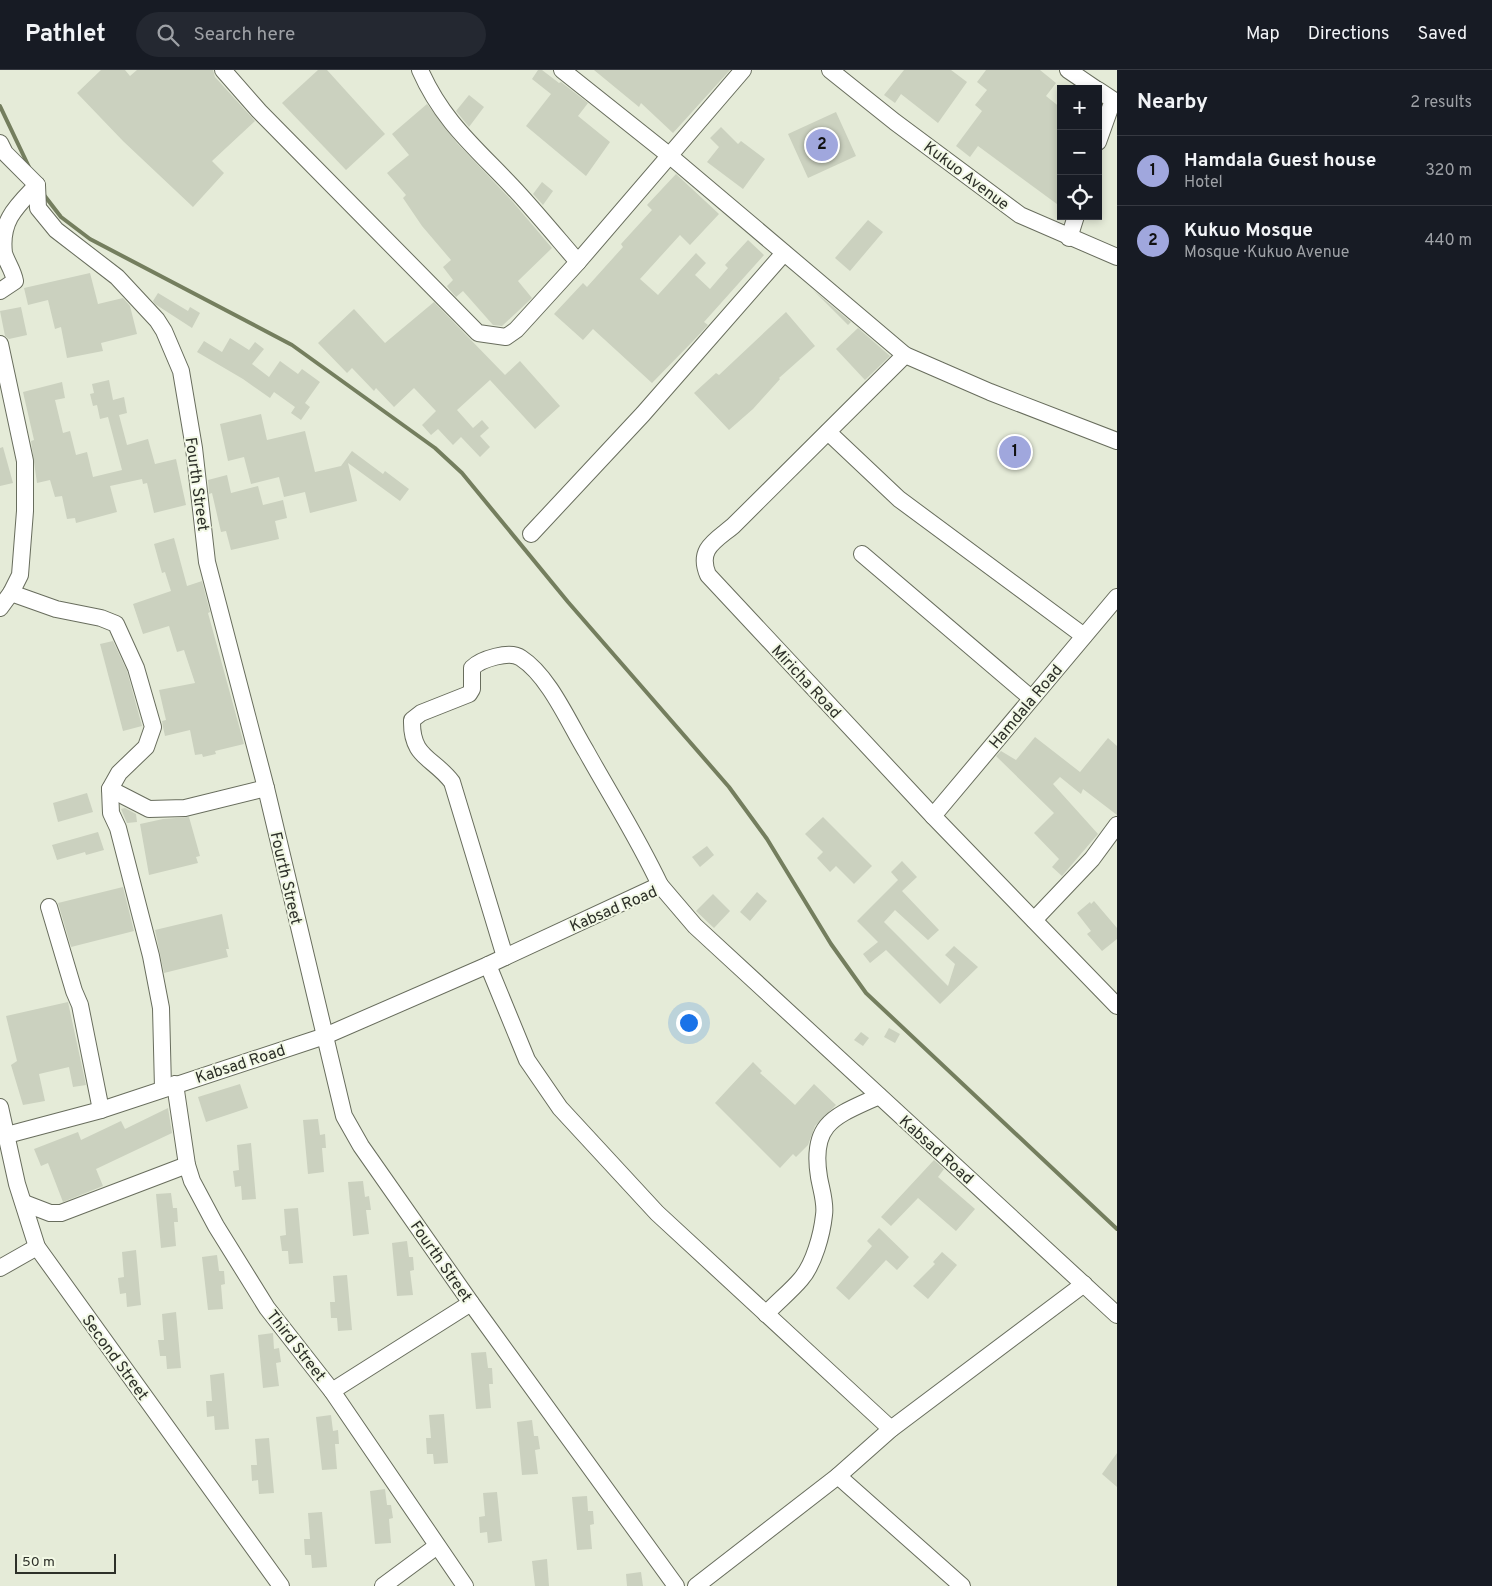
<!DOCTYPE html>
<html lang="en">
<head>
<meta charset="utf-8">
<style>
	body { margin:0; font-family:Overpass,sans-serif; background:#242831; color:#f1f3f6 }
	.controls { position:absolute; right:15px; top:15px; display:grid; overflow:hidden; border-radius:0px; box-shadow:0 2px 8px #0003 }
	.controls button { width:45px; height:45px; display:grid; place-items:center; padding:0; border:0; border-bottom:1px solid #363941; background:#171b24; color:#f1f3f6; font:25px sans-serif }
	.scale { position:absolute; left:15px; bottom:12px; width:101px; box-sizing:border-box; padding-left:5px; border:2px solid #2d3029; border-top:0; font-size:14px; line-height:18px; white-space:nowrap; color:#2d3029; -webkit-text-stroke:4px #f2f8e5; paint-order:stroke }
	.you { position:absolute; left:688px; top:952px; width:18px; height:18px; margin:-12px; border:4px solid #fff; border-radius:50%; background:#1a73e8; box-shadow:0 0 0 8px #1a73e833 }
	.badge { display:grid; place-items:center; width:32px; height:32px; border-radius:50%; background:#a0a7dd; color:#111; font-size:16px; font-weight:700 }
	.pin { position:absolute; translate:-50% -50%; border:2px solid #fff; box-shadow:0 1px 5px #0006 }
	.list { margin:0; padding:0; list-style:none }
	h2 { display:flex; justify-content:space-between; align-items:center; height:65px; margin:0; padding:0 20px; font-size:21px }
	h2 small { font-size:16px; font-weight:400; color:#9ea1a6 }
	.list li { display:grid; grid-template-columns:32px 1fr auto; gap:15px; align-items:center; box-sizing:border-box; height:70px; padding:0 20px; border-top:1px solid #363941 }
	.list b { display:block; font-size:19px; white-space:nowrap }
	.list p { margin:0; font-size:16px; white-space:nowrap; color:#9ea1a6 }
	.list em { font-size:16px; font-style:normal; color:#9ea1a6 }
	.icon { flex:none; width:28px; height:28px; fill:none; stroke:currentColor; stroke-width:2; stroke-linecap:round; stroke-linejoin:round }
	.map { position:relative; flex:none; width:1117px; height:1516px; overflow:hidden }
	header { display:flex; align-items:center; gap:30px; box-sizing:border-box; height:70px; padding:0 25px; background:#171b24; border-bottom:1px solid #363941 }
	header strong { font-size:24px }
	nav { display:flex; gap:28px; margin-inline-start:auto; font-size:18px }
	.search { width:350px; height:45px; background:#242831; display:flex; align-items:center; gap:12px; box-sizing:border-box; padding:0 18px; border-radius:28px; color:#9ea1a6; font-size:19px }
	main { display:flex }
	aside { flex:1; background:#171b24 }
	.map>svg:first-child { display:block }
	.lines { fill:none; stroke-linecap:round; stroke-linejoin:round }
	.stream { stroke:#747e5e; stroke-width:4 }
	.building { fill:#cbd1bf }
	.minor-casing { stroke:#686d5d; stroke-width:18 }
	.minor { stroke:#fff; stroke-width:16 }
	.labels { text-anchor:middle; stroke-width:4; stroke-linejoin:round; paint-order:stroke }
	.street-label { font-size:16px; fill:#2d3029; stroke:#f2f8e5 }
</style>
</head>
<body>
<header>
<strong>Pathlet</strong>
<div class="search"><svg class="icon" aria-label="search" viewBox="0 0 24 24"><circle cx="10" cy="10" r="6"/><path d="M15 15l6 6"/></svg>Search here</div>
<nav><a>Map</a><a>Directions</a><a>Saved</a></nav>
</header>
<main>
<div class="map">
<svg width="1117" height="1516" viewBox="0 0 1117 1516">
	<rect width="100%" height="100%" fill="#e5ebd8"/>
	<g class="lines">
		<g class="stream">
			<polyline points="0,36 29,97"/>
			<polyline points="44,125 61,147 90,169 292,275 435,378 462,403 568,532 729,717 767,769 831,874 866,923 1117,1159"/>
		</g>
	</g>
	<g class="building">
		<polygon points="101,0 125,0 130,6 137,0 213,0 215,7 255,51 212,91 224,103 193,137 123,71 77,23"/>
		<polygon points="318,0 327,0 385,64 346,100 282,33"/>
		<polygon points="538,0 542,0 559,13 561,12 588,33 578,46 610,72 586,106 526,56 551,24 532,9"/>
		<polygon points="594,0 730,0 673,63 641,33 639,37"/>
		<polygon points="904,0 951,0 967,12 938,53 901,24 895,33 884,25"/>
		<polygon points="986,0 1040,0 1056,13 1046,26 1061,38 1061,137 978,76 970,87 956,76 982,41 975,35 987,20 977,12"/>
		<polygon points="469,25 484,37 469,57 456,41"/>
		<polygon points="427,34 457,73 513,132 552,178 518,211 532,228 502,256 493,255 463,221 456,227 449,219 447,216 453,210 443,197 451,190 422,156 403,128 406,125 387,103 409,85 392,64"/>
		<polygon points="836,42 856,86 808,108 788,64"/>
		<polygon points="721,57 738,74 741,71 765,89 743,119 707,92 719,77 710,68"/>
		<polygon points="676,104 719,144 690,175 680,165 640,209 658,225 696,183 706,193 695,205 710,219 728,198 725,195 748,170 764,185 704,252 708,255 694,270 652,313 593,259 583,270 554,244 583,213 587,217 623,177 621,174 652,140 647,135"/>
		<polygon points="542,112 553,121 543,135 533,124"/>
		<polygon points="868,150 883,162 850,201 835,188"/>
		<polygon points="90,203 98,234 123,228 130,236 137,264 101,273 103,281 67,288 61,257 55,259 48,230 28,235 24,218"/>
		<polygon points="813,220 851,252 848,255"/>
		<polygon points="158,223 188,241 190,237 200,243 192,258 155,234 153,231"/>
		<polygon points="434,232 505,305 520,291 560,336 535,359 490,310 457,340 473,358 482,350 489,358 480,366 490,377 480,387 461,367 453,375 438,359 431,365 422,355 436,341 414,318 394,337 376,318 374,321 352,298 347,303 318,273 354,239 385,273"/>
		<polygon points="21,237 27,265 9,269 5,266 0,241"/>
		<polygon points="786,242 815,276 779,308 780,309 753,339 729,360 694,323 716,303 719,305"/>
		<polygon points="858,258 890,286 865,310 836,279"/>
		<polygon points="230,268 249,280 255,272 264,279 252,294 269,307 280,291 298,304 302,299 320,312 305,333 310,337 301,350 291,343 295,337 274,322 270,328 243,309 197,282 204,271 222,282"/>
		<polygon points="109,310 113,330 124,327 127,343 119,345 127,375 148,369 155,394 176,389 186,435 154,443 147,413 143,414 142,409 110,416 117,442 76,453 75,448 67,449 62,426 55,427 50,410 37,413 31,371 34,370 23,322 62,312 65,328 55,330 63,363 70,361 76,385 87,382 93,407 122,400 108,347 100,349 97,335 93,336 90,324 94,323 92,314"/>
		<polygon points="261,344 267,370 305,361 315,402 341,396 352,381 383,404 385,401 409,419 400,431 348,393 357,431 310,443 305,422 284,427 279,407 251,414 244,387 228,391 220,354"/>
		<polygon points="3,377 13,413 0,416 0,378"/>
		<polygon points="227,405 231,423 258,416 263,435 283,430 287,448 275,451 279,469 231,480 226,461 221,462 212,423 209,424 208,410"/>
		<polygon points="174,468 187,516 202,511 210,542 208,543 244,674 215,681 216,684 203,687 202,684 195,685 190,660 165,666 163,657 162,651 166,650 159,620 195,613 184,580 177,582 169,556 143,564 133,534 171,521 165,502 162,503 154,474"/>
		<polygon points="113,571 127,601 142,656 123,661 100,574"/>
		<polygon points="1035,667 1080,702 1108,668 1117,676 1117,745 1083,719 1081,724 1060,707 1053,714 1098,764 1062,806 1052,797 1059,789 1034,763 1054,743 996,686 1001,681 1016,690"/>
		<polygon points="87,723 93,742 58,752 53,733"/>
		<polygon points="125,738 136,744 137,752 127,753 121,739"/>
		<polygon points="189,747 200,786 196,787 198,793 149,805 140,754 163,749"/>
		<polygon points="823,747 872,796 854,814 836,796 830,802 817,788 823,782 805,764"/>
		<polygon points="98,762 104,780 86,785 85,782 57,790 52,775"/>
		<polygon points="707,776 714,785 700,797 692,787"/>
		<polygon points="902,791 917,807 902,821 939,860 928,870 895,840 884,852 948,916 955,894 945,885 954,876 978,897 940,934 886,880 870,893 863,884 878,872 857,851 898,810 891,802"/>
		<polygon points="123,817 134,861 71,877 58,833"/>
		<polygon points="757,822 767,831 750,851 740,842"/>
		<polygon points="713,824 730,841 714,858 696,841"/>
		<polygon points="1094,831 1117,858 1117,869 1102,881 1087,864 1091,861 1077,843 1090,832 1091,834"/>
		<polygon points="222,844 229,879 226,879 228,887 164,903 155,860"/>
		<polygon points="68,932 86,1015 73,1017 69,997 39,1004 45,1031 23,1035 11,995 17,991 6,946"/>
		<polygon points="889,958 900,964 895,973 884,967"/>
		<polygon points="861,962 869,968 863,976 854,970"/>
		<polygon points="753,992 762,1001 760,1003 795,1035 814,1014 836,1035 815,1056 808,1075 796,1087 793,1084 780,1098 715,1033"/>
		<polygon points="240,1014 248,1038 206,1052 198,1027"/>
		<polygon points="168,1038 172,1063 96,1099 103,1116 63,1132 48,1093 41,1096 34,1079 78,1062 81,1070 121,1051 125,1059"/>
		<polygon points="318,1049 320,1065 325,1064 326,1078 322,1078 324,1102 308,1104 303,1050"/>
		<polygon points="251,1073 256,1129 242,1130 241,1116 235,1117 233,1101 239,1100 237,1075"/>
		<polygon points="934,1090 944,1099 938,1107 975,1139 956,1161 918,1128 891,1156 881,1147"/>
		<polygon points="363,1111 365,1127 369,1126 371,1140 366,1140 369,1164 353,1166 348,1112"/>
		<polygon points="171,1123 173,1138 177,1138 178,1152 174,1152 176,1176 161,1178 156,1124"/>
		<polygon points="298,1138 303,1193 289,1194 288,1181 282,1181 280,1166 286,1165 284,1139"/>
		<polygon points="879,1158 909,1187 897,1200 886,1190 849,1230 836,1218 872,1176 867,1171"/>
		<polygon points="407,1171 409,1187 413,1187 414,1200 410,1201 413,1225 397,1226 392,1173"/>
		<polygon points="136,1180 141,1235 127,1237 126,1223 120,1224 118,1208 124,1207 122,1182"/>
		<polygon points="942,1182 957,1195 928,1229 913,1216 935,1194 933,1192"/>
		<polygon points="217,1185 219,1201 224,1201 225,1214 221,1215 223,1239 208,1240 202,1187"/>
		<polygon points="347,1205 352,1260 338,1261 337,1248 331,1248 330,1232 335,1232 333,1206"/>
		<polygon points="176,1242 181,1298 167,1299 166,1286 160,1286 158,1270 164,1270 162,1244"/>
		<polygon points="273,1263 274,1279 279,1278 281,1292 276,1293 279,1316 263,1318 258,1265"/>
		<polygon points="486,1282 488,1298 492,1298 493,1314 489,1314 491,1338 476,1339 471,1283"/>
		<polygon points="224,1303 229,1359 215,1360 214,1346 207,1347 206,1331 212,1331 210,1305"/>
		<polygon points="444,1344 448,1393 434,1394 433,1384 427,1384 426,1368 431,1368 429,1345"/>
		<polygon points="331,1345 333,1361 338,1360 339,1374 335,1374 337,1399 322,1400 316,1347"/>
		<polygon points="532,1350 534,1366 538,1366 540,1379 535,1380 538,1404 522,1405 517,1352"/>
		<polygon points="269,1368 274,1423 259,1424 258,1410 252,1411 251,1395 257,1395 255,1369"/>
		<polygon points="1117,1383 1117,1417 1102,1404"/>
		<polygon points="385,1419 387,1435 391,1435 393,1448 389,1449 391,1473 375,1474 370,1421"/>
		<polygon points="497,1422 502,1471 488,1473 487,1462 480,1463 479,1447 485,1446 483,1423"/>
		<polygon points="587,1426 588,1441 593,1441 594,1454 590,1455 592,1479 577,1480 572,1427"/>
		<polygon points="322,1442 327,1497 312,1498 311,1485 305,1485 304,1469 310,1469 308,1443"/>
		<polygon points="547,1489 549,1516 535,1516 532,1491"/>
		<polygon points="641,1502 643,1516 627,1516 626,1504"/>
	</g>
	<g class="lines">
		<defs>
			<g id="minor">
				<polyline points="223,0 259,41 478,263 506,267 516,260 578,192 743,0"/>
				<path d="M420,0C444,55 481,82 520,125C540,147 559,170 578,192"/>
				<polyline points="562,0 670,86 905,285 990,322 1117,371"/>
				<polyline points="830,0 895,52 1020,145 1117,187"/>
				<polyline points="1068,0 1096,19"/>
				<polyline points="1098,20 1113,30 1098,72"/>
				<polyline points="0,73 5,83 37,115 38,138 56,160 117,207 157,250 164,261 181,301 194,378 207,492 266,718 344,1046 361,1076 471,1233 676,1516"/>
				<polyline points="1069,168 1076,146"/>
				<path d="M0,221L15,211C13,200 7,193 4,183C0,150 17,136 37,115"/>
				<polyline points="0,274 25,391 25,441 20,505 11,523 0,538"/>
				<path d="M905,285L733,456C715,471 697,479 708,505L933,746L1117,936"/>
				<polyline points="828,362 899,429 1084,566"/>
				<polyline points="531,464 643,344 784,183"/>
				<polyline points="862,484 1031,628"/>
				<polyline points="11,523 56,539 101,548 116,554 136,598 153,657 146,677 119,703 110,719 111,743 118,758 151,886 161,938 163,1018"/>
				<polyline points="110,719 149,739 185,738 266,718"/>
				<polyline points="933,746 1117,527"/>
				<polyline points="49,837 74,921 80,935 101,1040"/>
				<polyline points="1034,850 1092,789 1117,755"/>
				<path d="M505,887L452,712C433,687 411,688 412,650L421,643L469,624L472,619V598C481,589 510,580 521,588C549,606 569,653 586,681C611,726 638,768 660,815"/>
				<polyline points="488,895 527,990 560,1038 657,1143 891,1359"/>
				<polyline points="175,1014 187,1095 192,1111 216,1156 267,1238 332,1321 465,1516"/>
				<polyline points="0,1037 17,1114 37,1177 281,1516"/>
				<polyline points="7,1065 101,1040 325,966 488,895 660,815 695,856 1117,1245"/>
				<polyline points="24,1133 50,1143 61,1143 187,1095"/>
				<polyline points="0,1198 37,1177"/>
				<path d="M766,1244C777,1232 791,1221 801,1209C814,1194 822,1164 824,1145C826,1133 821,1119 819,1107C810,1052 836,1046 879,1026"/>
				<polyline points="332,1321 471,1233"/>
				<polyline points="838,1406 962,1516"/>
				<polyline points="383,1516 437,1476"/>
				<polyline points="696,1516 838,1406 891,1359 1084,1214"/>
			</g>
		</defs>
		<use href="#minor" class="minor-casing"/>
		<use href="#minor" class="minor"/>
	</g>
	<g class="labels">
		<g class="street-label">
			<text transform="translate(967 105) rotate(37)" y="6">Kukuo Avenue</text>
			<text transform="translate(198 414) rotate(82)" y="6">Fourth Street</text>
			<text transform="translate(807 611) rotate(47)" y="6">Miricha Road</text>
			<text transform="translate(1025 636) rotate(-50)" y="6">Hamdala Road</text>
			<text transform="translate(287 808) rotate(77)" y="6">Fourth Street</text>
			<text transform="translate(613 838) rotate(-23)" y="6">Kabsad Road</text>
			<text transform="translate(240 993) rotate(-18)" y="6">Kabsad Road</text>
			<text transform="translate(937 1079) rotate(42)" y="6">Kabsad Road</text>
			<text transform="translate(442 1191) rotate(55)" y="6">Fourth Street</text>
			<text transform="translate(297 1275) rotate(52)" y="6">Third Street</text>
			<text transform="translate(116 1287) rotate(54)" y="6">Second Street</text>
		</g>
	</g>
</svg>
<div class="controls">
<button>+</button>
<button>−</button>
<button><svg class="icon" aria-label="locate" viewBox="0 0 24 24"><circle cx="12" cy="12" r="6"/><path d="M12 2v4M12 18v4M2 12h4M18 12h4"/></svg></button>
</div>
<div class="scale">50 m</div>
<div class="you"></div>
<div class="pin badge" style="left:1015px;top:382px">1</div>
<div class="pin badge" style="left:822px;top:75px">2</div>
</div>
<aside>
<h2>Nearby<small>2 results</small></h2>
<ul class="list">
<li><span class="badge">1</span><div><b>Hamdala Guest house</b><p>Hotel</p></div><em>320 m</em></li>
<li><span class="badge">2</span><div><b>Kukuo Mosque</b><p>Mosque · Kukuo Avenue</p></div><em>440 m</em></li>
</ul>
</aside>
</main>
</body>
</html>
